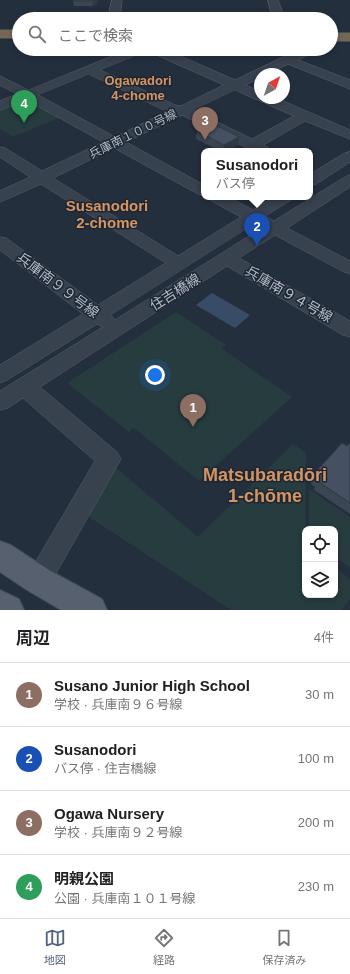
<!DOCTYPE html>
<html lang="ja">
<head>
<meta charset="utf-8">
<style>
	body { margin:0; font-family:Helvetica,"Noto Sans JP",sans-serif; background:#f6f6f6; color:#202124 }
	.controls { position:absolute; right:12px; bottom:12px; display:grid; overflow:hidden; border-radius:8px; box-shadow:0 2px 6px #0003 }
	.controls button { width:36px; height:36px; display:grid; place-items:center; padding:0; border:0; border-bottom:1px solid #e0e0e0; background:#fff; color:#202124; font:20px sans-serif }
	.compass { position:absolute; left:254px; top:68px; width:36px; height:36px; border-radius:50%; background:#fff; box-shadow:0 2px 6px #0003; rotate:40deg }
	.you { position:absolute; left:155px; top:375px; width:14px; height:14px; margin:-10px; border:3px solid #fff; border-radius:50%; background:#1a73e8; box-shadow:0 0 0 6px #1a73e833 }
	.badge { display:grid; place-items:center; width:26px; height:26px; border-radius:50%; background:#506383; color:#fff; font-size:13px; font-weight:700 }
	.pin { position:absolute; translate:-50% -33px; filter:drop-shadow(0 1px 2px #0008) }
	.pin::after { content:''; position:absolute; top:21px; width:14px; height:12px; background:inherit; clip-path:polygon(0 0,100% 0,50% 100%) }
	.popup { position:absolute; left:201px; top:148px; width:112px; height:52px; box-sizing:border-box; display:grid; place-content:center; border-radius:8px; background:#fff; filter:drop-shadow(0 1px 3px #0005); font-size:13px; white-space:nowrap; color:#757577 }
	.popup b { font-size:15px; color:#202124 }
	.popup::after { content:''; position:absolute; left:50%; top:100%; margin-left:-8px; border:8px solid transparent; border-top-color:#fff }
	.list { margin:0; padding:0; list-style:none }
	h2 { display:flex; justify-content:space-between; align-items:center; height:52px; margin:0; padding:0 16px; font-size:17px }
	h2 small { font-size:13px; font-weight:400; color:#757577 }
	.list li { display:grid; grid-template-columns:26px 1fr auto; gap:12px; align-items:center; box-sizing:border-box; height:64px; padding:0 16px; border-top:1px solid #e0e0e0 }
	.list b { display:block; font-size:15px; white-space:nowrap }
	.list p { margin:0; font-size:13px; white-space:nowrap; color:#757577 }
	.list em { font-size:13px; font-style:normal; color:#757577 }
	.icon { flex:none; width:22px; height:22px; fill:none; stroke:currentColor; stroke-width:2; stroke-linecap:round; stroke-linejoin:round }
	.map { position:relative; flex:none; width:350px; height:610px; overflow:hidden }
	.search { position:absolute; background:#fff; box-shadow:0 2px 6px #0003; left:12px; right:12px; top:12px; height:44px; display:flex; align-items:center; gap:10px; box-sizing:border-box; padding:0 14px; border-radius:22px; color:#757577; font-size:15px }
	.sheet { height:308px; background:#fff }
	nav { display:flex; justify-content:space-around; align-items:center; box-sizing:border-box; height:56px; border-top:1px solid #e0e0e0; background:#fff; font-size:11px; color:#757577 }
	nav a { display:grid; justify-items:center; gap:2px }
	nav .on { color:#506383 }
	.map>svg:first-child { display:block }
	.green { fill:#263c3f }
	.water { fill:#394c67 }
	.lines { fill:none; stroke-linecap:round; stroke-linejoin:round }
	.minor-casing { stroke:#565f6c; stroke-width:1 }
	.major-casing { stroke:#414a57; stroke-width:2 }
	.highway-casing { stroke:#434c59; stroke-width:2 }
	.minor { fill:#38414e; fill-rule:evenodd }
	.major { fill:#56606e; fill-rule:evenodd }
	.highway { fill:#746855; fill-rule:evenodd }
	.wall { fill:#3b4654 }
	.shaded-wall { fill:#303945 }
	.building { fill:#455162; stroke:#303945 }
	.labels { text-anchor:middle; stroke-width:3; stroke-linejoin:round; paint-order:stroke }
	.far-street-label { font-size:12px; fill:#b4bcc9; stroke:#1d2633 }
	.far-neighbourhood-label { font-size:13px; font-weight:bold; fill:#d59563; stroke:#1d2633 }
	.street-label { font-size:14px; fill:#b4bcc9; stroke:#1d2633 }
	.neighbourhood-label { font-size:15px; font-weight:bold; fill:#d59563; stroke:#1d2633 }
	.near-neighbourhood-label { font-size:18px; font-weight:bold; fill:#d59563; stroke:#1d2633 }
</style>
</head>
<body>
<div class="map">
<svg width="350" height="610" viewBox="0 0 350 610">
	<rect width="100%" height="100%" fill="#242f3e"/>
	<g class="green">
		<polygon points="26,97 61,117 13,137 0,129 0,108"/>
		<polygon points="176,312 226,345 222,349 292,397 199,481 134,428 129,432 67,383"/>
		<polygon points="293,444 306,453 305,595 335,595 335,567 350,579 350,599 342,610 231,610 86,515 115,467 198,537"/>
		<polygon points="309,489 350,517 350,568 335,556 335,529 309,529"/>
	</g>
	<polygon class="water" points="212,293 250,315 235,328 196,305"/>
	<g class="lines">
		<defs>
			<g id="minor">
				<polygon points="112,0 122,0 120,19 108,19"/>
				<polygon points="268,0 278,0 285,19 273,19"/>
				<path d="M130,49H164L235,80L300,49H316L314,52L298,60L350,80V89L288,64L268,74H260V78L245,85L260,91V98H276L350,130V139L305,121L263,145L269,148L271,151H253L182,115L126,142L204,185V196L198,194L114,148L53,178L178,256L241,217L210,200L208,197H228L253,210L274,197H293L291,200L265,216L274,221L345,177L350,175V187L287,228L350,261V274L344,272L275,235L239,258L350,321V337L343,335L227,266L40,387L117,452L121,459L47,589L38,592L29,589L25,580L95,461L23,398L8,408L0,410V391L103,327L97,324L7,380L0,383V365L83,314L0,250V237L6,238L98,305L166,263L41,184L0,202V191L30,177L0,157V147L5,148L42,171L103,142L27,100L0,110V101L17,94L0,85V76L28,90ZM144,52L152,53L224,85L181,106L175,105L100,70ZM89,74L166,111H168L115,137L38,95ZM235,90L294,116L252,139L193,110ZM254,224L262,228L115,320L111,315Z"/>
				<polygon points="350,152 350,162 316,184 310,186 310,174 345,153"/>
			</g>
			<g id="major">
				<polygon points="0,541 11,545 49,570 102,599 107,610 61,610 27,590 0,572"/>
				<polygon points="0,590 19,599 24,610 0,610"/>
			</g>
			<g id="highway">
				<rect x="0" y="30" width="19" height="8"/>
				<rect x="331" y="33" width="19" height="8"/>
			</g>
		</defs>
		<use href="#minor" class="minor-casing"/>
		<use href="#major" class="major-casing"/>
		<use href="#highway" class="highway-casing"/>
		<use href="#minor" class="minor"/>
		<use href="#major" class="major"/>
		<use href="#highway" class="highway"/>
	</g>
	<g class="wall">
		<polygon points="98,0 97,4 92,6 74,6 73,1"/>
		<polygon points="197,131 239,137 238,145 228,151 220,151 196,139"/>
		<polygon points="350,443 350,514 314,490 315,487 311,484 313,475"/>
	</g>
	<g class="shaded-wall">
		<polygon points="95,0 98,0 97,4 92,6 92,1"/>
		<polygon points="239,137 238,145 228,151 224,151 224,145"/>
	</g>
	<g class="building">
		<polygon points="74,0 95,0 92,1 73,1"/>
		<polygon points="211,123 239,137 224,145 197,131"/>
		<polygon points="342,443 347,446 350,443 350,503 316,480 318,478 313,475"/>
	</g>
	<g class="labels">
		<g class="far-street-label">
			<text transform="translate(133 134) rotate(-26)" y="4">兵庫南１００号線</text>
		</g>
		<g class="far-neighbourhood-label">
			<text x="138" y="85">Ogawadori<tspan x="138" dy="15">4-chome</tspan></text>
		</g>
		<g class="street-label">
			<text transform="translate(58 285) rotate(37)" y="5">兵庫南９９号線</text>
			<text transform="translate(175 292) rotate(-32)" y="5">住吉橋線</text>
			<text transform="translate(289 294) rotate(30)" y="5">兵庫南９４号線</text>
		</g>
		<g class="neighbourhood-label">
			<text x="107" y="211">Susanodori<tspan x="107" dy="17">2-chome</tspan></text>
		</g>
		<g class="near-neighbourhood-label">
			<text x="265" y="481">Matsubaradōri<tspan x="265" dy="21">1-chōme</tspan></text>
		</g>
	</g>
</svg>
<div class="controls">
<button><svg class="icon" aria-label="locate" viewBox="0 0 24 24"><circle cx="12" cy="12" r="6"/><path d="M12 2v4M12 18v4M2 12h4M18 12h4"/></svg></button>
<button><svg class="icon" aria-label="layers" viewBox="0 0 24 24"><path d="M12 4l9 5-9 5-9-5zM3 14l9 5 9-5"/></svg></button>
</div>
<svg class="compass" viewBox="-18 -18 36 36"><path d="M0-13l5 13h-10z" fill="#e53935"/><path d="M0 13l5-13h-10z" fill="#757577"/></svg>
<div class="you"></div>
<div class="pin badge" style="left:193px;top:427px;background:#8d6e63">1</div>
<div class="pin badge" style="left:257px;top:246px;background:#1a4fb4">2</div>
<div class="popup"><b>Susanodori</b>バス停</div>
<div class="pin badge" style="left:205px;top:140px;background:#8d6e63">3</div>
<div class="pin badge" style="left:24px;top:123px;background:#2e9e5b">4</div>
<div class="search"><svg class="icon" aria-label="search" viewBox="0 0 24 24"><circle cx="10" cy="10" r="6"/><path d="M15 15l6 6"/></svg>ここで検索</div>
</div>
<section class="sheet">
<h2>周辺<small>4件</small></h2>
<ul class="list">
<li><span class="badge" style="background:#8d6e63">1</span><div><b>Susano Junior High School</b><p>学校 · 兵庫南９６号線</p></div><em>30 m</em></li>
<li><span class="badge" style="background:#1a4fb4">2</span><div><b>Susanodori</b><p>バス停 · 住吉橋線</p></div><em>100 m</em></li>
<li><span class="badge" style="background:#8d6e63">3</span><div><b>Ogawa Nursery</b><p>学校 · 兵庫南９２号線</p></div><em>200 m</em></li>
<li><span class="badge" style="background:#2e9e5b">4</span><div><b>明親公園</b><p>公園 · 兵庫南１０１号線</p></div><em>230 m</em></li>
</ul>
</section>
<nav>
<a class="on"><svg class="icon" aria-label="map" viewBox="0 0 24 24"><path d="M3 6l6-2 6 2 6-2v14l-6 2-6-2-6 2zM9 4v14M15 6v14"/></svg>地図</a>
<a><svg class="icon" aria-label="directions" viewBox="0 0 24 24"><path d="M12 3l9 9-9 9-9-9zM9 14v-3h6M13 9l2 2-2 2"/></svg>経路</a>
<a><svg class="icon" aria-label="saved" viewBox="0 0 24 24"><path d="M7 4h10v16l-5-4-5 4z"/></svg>保存済み</a>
</nav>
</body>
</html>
